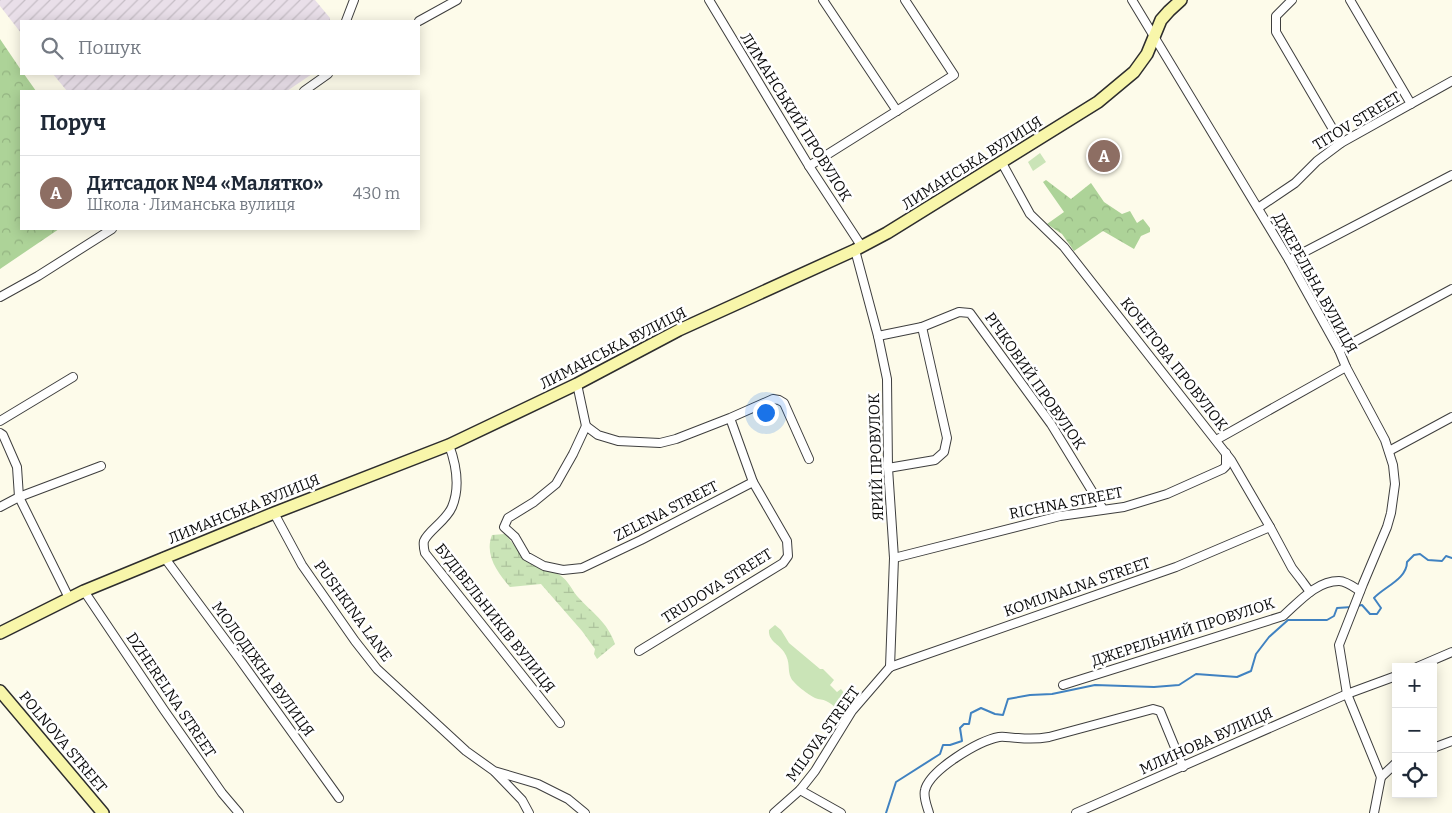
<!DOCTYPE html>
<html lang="uk">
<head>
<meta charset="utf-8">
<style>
	body { margin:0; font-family:Bitter,serif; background:#f6f6f7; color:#1f2937 }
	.controls { position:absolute; right:15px; bottom:15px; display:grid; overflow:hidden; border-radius:0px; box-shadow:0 2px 12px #0003 }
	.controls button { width:45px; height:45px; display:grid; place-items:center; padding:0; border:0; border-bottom:1px solid #e0e1e3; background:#fff; color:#1f2937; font:25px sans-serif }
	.you { position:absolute; left:765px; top:412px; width:18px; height:18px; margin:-12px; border:4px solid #fff; border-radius:50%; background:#1a73e8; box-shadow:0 0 0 8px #1a73e833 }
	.badge { display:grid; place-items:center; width:32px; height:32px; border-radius:50%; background:#ae352f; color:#fff; font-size:16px; font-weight:700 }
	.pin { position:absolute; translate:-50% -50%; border:2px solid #fff; box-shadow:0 1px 5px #0006 }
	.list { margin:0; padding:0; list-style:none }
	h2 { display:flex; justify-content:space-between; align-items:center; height:65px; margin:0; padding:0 20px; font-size:21px }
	h2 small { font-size:16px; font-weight:400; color:#747a83 }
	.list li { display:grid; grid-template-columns:32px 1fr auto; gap:15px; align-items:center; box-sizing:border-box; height:75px; padding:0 20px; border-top:1px solid #e0e1e3 }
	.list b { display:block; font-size:19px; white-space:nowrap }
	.list p { margin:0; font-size:16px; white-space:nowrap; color:#747a83 }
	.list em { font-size:16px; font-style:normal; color:#747a83 }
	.icon { flex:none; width:28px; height:28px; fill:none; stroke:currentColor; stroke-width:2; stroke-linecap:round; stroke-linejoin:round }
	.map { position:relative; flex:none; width:1452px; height:813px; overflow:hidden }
	.search { position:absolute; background:#fff; box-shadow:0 2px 12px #0003; left:20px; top:20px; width:400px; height:55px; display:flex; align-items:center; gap:12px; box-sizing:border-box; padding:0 18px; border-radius:0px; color:#747a83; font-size:19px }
	.panel { position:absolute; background:#fff; box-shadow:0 2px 12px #0003; left:20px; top:90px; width:400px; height:140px; border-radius:0px }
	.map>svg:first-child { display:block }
	.industrial { fill:url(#industrial-furrows) }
	.grass { fill:#cae4b7 }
	.forest { fill:url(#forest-crowns) }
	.wetland { fill:url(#wetland-marsh) }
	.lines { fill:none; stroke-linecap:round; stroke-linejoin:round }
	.stream { stroke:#4082c1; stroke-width:2 }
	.street-casing { stroke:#3e3e3e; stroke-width:10 }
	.secondary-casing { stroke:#2d2d2d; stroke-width:14 }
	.street { stroke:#fff; stroke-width:8 }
	.secondary { stroke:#f8f6aa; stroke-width:11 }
	.labels { text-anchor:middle; stroke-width:5; stroke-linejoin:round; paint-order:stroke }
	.street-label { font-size:15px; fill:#0b0b0b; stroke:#fff }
</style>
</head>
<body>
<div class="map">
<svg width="1452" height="813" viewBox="0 0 1452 813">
	<defs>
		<pattern id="industrial-furrows" width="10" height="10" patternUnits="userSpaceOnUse" patternTransform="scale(1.25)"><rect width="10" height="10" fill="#e9dfe9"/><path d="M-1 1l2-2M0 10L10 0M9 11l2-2" fill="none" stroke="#c6bec6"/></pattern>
		<pattern id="forest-crowns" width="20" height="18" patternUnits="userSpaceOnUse" patternTransform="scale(1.25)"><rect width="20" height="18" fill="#add398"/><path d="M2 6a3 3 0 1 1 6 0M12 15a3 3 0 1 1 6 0" fill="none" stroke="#94b482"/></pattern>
		<pattern id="wetland-marsh" width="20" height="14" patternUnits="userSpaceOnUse" patternTransform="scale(1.25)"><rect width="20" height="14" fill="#cae4b7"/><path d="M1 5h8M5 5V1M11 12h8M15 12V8" fill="none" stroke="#acc29c"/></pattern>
	</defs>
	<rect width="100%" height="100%" fill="#fdfbea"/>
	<g class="industrial">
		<polygon points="0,0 315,0 330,18 330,21 21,21 21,33 0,6"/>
		<polygon points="53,74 312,74 287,91 67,91"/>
	</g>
	<g class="grass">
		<polygon points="1040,153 1046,162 1033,171 1028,162"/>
		<path d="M775,625L781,630L789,643L820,669H823L834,680L830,685L837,692L841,689L844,693L846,700L852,706L846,715C839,711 834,705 826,701C823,699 819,700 815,698C809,695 794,684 791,678C787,670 791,662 784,652C779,644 768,641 769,630Z"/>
	</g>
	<g class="forest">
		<polygon points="0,39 21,70 21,74 24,74 36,91 21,91 21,229 59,229 0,269"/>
		<polygon points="1046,180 1071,199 1091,183 1104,202 1122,214 1130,211 1137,223 1143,219 1150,228 1150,232 1141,236 1134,249 1103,231 1074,251 1062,234 1047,224 1064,212 1043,182"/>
	</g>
	<path class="wetland" d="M505,534C514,544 521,556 531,563C538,569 548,569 556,573C567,578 570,587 577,596C592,613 607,621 615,644L597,659L594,654L595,649L582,631L541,584L510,587C498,573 484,555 492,535Z"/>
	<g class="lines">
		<g class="stream">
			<path d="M1357,606L1362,605L1370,614H1377L1381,608L1374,598C1384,587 1407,579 1407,562L1414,555L1420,554L1428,560L1442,561L1446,556L1452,558"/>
			<polyline points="886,813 896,782 940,754 943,745 950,745 962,741 960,728 964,724 969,724 971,713 981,708 995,714 1003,715 1008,699 1030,695 1052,694 1095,685 1154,687 1179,685 1196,674 1237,677 1251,671 1256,654 1269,637 1288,620 1327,620 1334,616 1337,608 1352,607"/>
		</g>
		<defs>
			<g id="street">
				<polyline points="709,0 809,166 862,247"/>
				<polyline points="823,0 897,111"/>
				<polyline points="1132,0 1289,260 1339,350 1346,367 1385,440 1393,465 1395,484 1391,513 1387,527 1363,584 1339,645 1347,694 1381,777 1374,813"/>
				<polyline points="1292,0 1276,16 1276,32 1341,143"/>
				<polyline points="1350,0 1411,104"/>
				<polyline points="346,21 354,0"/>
				<polyline points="419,21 457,0"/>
				<polyline points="304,91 328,74"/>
				<polyline points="1002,163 1030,214 1064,247 1231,460 1270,527 1292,568 1302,581 1310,592"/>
				<polyline points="809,166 954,75 905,0"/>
				<polyline points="1258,208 1295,183 1317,161 1341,143 1452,81"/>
				<polyline points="855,250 878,336 887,379 888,468 894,558 890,667"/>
				<polyline points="1289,260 1452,175"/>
				<polyline points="0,297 38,276 112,229"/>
				<polyline points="878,336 922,327 959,312 970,313 1051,424 1103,509"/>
				<polyline points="1339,350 1452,289"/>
				<polyline points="577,384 586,426"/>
				<polyline points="730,418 753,482 641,540 582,568 563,570 544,566 526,556 515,537 504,527 508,518 534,502 556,484 573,454 586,426 598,435 618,441 660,443 676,439 730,418 773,399 779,400 784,403 809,459"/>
				<polyline points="0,421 73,377"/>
				<polyline points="0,433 3,435 17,467 19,497 69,598"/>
				<polyline points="1216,440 1346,367"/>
				<path d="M449,445C456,464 460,488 452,507C446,521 428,531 424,541C423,545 424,549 425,553L560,723"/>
				<polyline points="1389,451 1452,417"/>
				<polyline points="888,468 935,460 944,452 947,438 922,327"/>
				<polyline points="0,507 19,497 101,466"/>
				<polyline points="274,513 302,565 355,641 377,669 466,751 494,771 538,784 568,799 585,813"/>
				<polyline points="164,557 238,657 339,798"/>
				<polyline points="894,558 1060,516 1124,507 1167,494 1223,469 1226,466 1226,453"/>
				<polyline points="84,591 164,710 222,793 239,813"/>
				<polyline points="639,651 783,563 788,556 787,541 753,482"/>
				<polyline points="890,667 1176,567 1270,527"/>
				<polyline points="1417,667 1452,652"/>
				<path d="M1063,685L1283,616C1299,602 1316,581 1339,581C1346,581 1354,587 1360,591"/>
				<polyline points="1433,748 1452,741"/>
				<polyline points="495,772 522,800 529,813"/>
				<polyline points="1381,777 1396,763"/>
				<polyline points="800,790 841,813"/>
				<polyline points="774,813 800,790 815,771 852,711 890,667"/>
				<path d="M929,813C927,806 923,797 925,790C930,770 978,741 999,737C1004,736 1012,738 1018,738C1029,739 1038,739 1049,737L1153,709L1160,711L1183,767"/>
				<polyline points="1076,813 1347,694 1396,676"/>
			</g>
			<g id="secondary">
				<polyline points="0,633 84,591 274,513 449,445 577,384 679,330 855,250 887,233 1098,102 1134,72 1147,54 1161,20 1169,11 1181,0"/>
				<polyline points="0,691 103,813"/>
			</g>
		</defs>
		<use href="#street" class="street-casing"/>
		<use href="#secondary" class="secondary-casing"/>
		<use href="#street" class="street"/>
		<use href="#secondary" class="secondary"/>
	</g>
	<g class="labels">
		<g class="street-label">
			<text transform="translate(796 117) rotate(58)" y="5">ЛИМАНСЬКИЙ ПРОВУЛОК</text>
			<text transform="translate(1357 121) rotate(-31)" y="5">TITOV STREET</text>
			<text transform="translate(972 163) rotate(-32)" y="5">ЛИМАНСЬКА ВУЛИЦЯ</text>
			<text transform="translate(1315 283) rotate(61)" y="5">ДЖЕРЕЛЬНА ВУЛИЦЯ</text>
			<text transform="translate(613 348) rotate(-27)" y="5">ЛИМАНСЬКА ВУЛИЦЯ</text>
			<text transform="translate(1174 364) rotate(52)" y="5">КОЧЕТОВА ПРОВУЛОК</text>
			<text transform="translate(1035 381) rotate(55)" y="5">РІЧКОВИЙ ПРОВУЛОК</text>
			<text transform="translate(876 457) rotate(-92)" y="5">ЯРИЙ ПРОВУЛОК</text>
			<text transform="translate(1066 503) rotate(-11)" y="5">RICHNA STREET</text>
			<text transform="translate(244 509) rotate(-22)" y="5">ЛИМАНСЬКА ВУЛИЦЯ</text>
			<text transform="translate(666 511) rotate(-27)" y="5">ZELENA STREET</text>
			<text transform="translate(717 586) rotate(-32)" y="5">TRUDOVA STREET</text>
			<text transform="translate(1077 587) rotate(-19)" y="5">KOMUNALNA STREET</text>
			<text transform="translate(353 611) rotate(54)" y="5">PUSHKINA LANE</text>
			<text transform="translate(495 618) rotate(52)" y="5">БУДІВЕЛЬНИКІВ ВУЛИЦЯ</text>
			<text transform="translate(1183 632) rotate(-18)" y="5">ДЖЕРЕЛЬНИЙ ПРОВУЛОК</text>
			<text transform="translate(263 669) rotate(54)" y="5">МОЛОДІЖНА ВУЛИЦЯ</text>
			<text transform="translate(171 695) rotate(56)" y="5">DZHERELNA STREET</text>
			<text transform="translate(823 734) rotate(-54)" y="5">MILOVA STREET</text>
			<text transform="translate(1206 741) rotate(-24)" y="5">МЛИНОВА ВУЛИЦЯ</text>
			<text transform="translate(63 742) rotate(50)" y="5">POLNOVA STREET</text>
		</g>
	</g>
</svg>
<div class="controls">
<button>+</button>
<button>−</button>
<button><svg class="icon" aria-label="locate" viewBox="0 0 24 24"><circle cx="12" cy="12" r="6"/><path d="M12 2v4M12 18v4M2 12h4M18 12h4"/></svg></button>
</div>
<div class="you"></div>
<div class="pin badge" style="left:1104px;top:156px;background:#8d6e63">A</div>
<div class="search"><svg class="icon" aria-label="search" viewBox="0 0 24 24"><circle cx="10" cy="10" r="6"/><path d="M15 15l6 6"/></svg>Пошук</div>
<section class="panel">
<h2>Поруч<small></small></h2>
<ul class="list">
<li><span class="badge" style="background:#8d6e63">A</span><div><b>Дитсадок №4 «Малятко»</b><p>Школа · Лиманська вулиця</p></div><em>430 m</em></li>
</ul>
</section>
</div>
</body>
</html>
